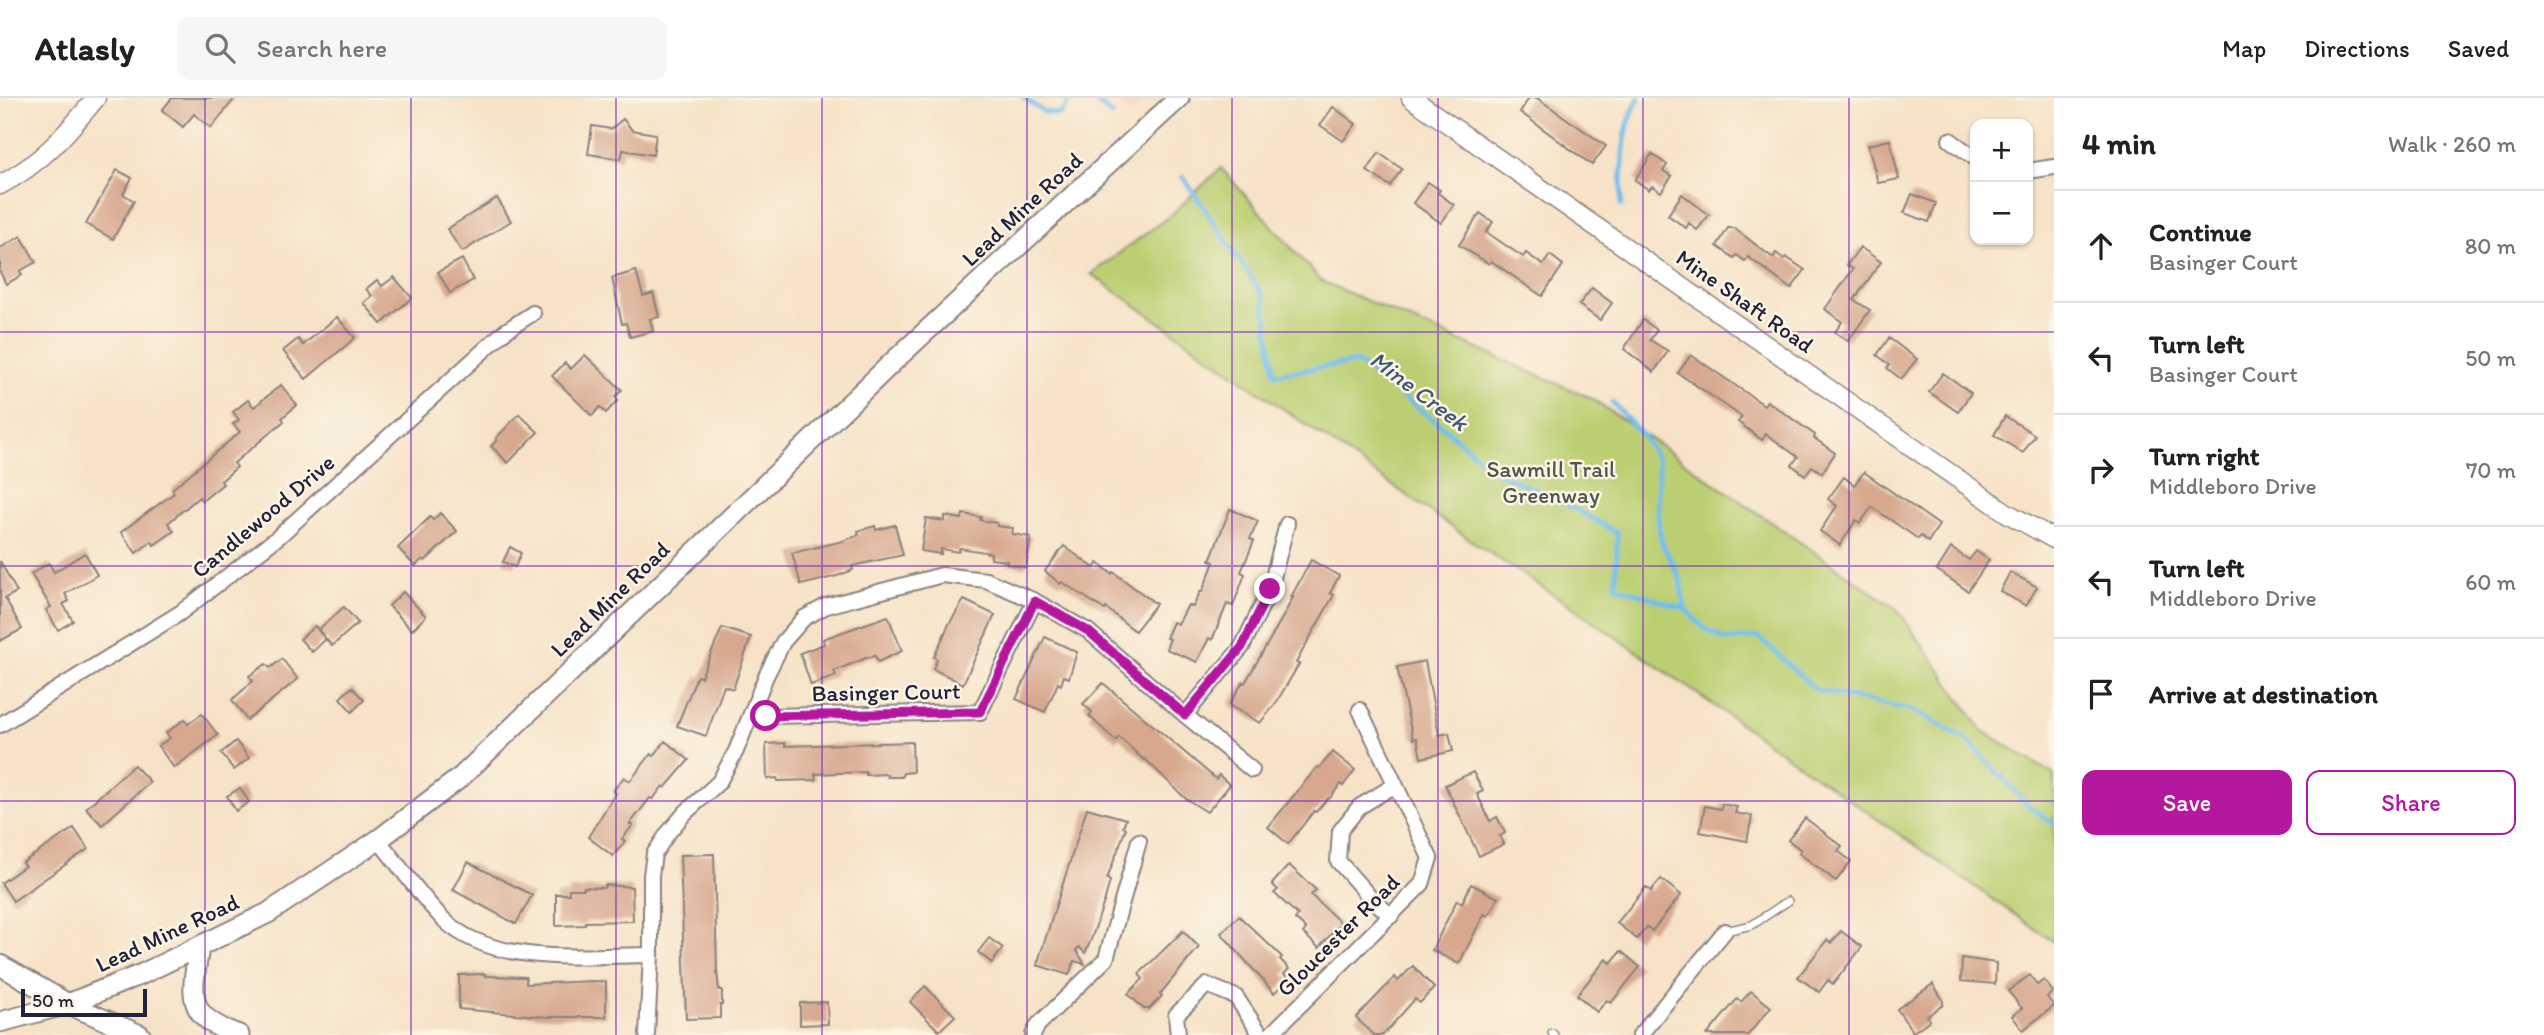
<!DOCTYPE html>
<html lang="en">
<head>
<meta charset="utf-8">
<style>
	body { margin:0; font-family:Itim,sans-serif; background:#f6f6f6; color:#202124 }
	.controls { position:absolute; right:21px; top:21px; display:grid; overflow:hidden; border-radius:14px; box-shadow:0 2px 5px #0004 }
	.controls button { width:63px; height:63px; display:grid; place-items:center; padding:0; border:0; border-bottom:2px solid #e0e0e0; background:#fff; color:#202124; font:35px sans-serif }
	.scale { position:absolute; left:21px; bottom:18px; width:126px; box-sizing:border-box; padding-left:7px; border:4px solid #22223b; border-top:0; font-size:19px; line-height:24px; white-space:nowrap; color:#22223b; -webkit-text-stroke:5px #fcf5e5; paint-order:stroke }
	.stop { position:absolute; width:21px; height:21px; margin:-16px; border:5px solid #b5179e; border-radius:50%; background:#fff }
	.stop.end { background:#b5179e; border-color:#fff; box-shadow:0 2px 7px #0008 }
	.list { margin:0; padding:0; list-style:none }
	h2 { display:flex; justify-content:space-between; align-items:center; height:91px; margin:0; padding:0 28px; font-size:30px }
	h2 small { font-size:23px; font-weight:400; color:#757577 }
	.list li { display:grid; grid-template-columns:46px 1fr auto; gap:21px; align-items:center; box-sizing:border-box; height:112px; padding:0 28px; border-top:2px solid #e0e0e0 }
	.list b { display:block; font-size:26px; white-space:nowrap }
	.list p { margin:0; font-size:23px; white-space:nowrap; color:#757577 }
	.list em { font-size:23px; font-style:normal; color:#757577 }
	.actions { display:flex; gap:14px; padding:21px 28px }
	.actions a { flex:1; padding:16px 0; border:2px solid #b5179e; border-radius:14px; text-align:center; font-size:24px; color:#b5179e }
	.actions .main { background:#b5179e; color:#fff }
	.icon { flex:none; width:38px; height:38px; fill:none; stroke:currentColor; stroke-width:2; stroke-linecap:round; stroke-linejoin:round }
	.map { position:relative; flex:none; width:2054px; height:937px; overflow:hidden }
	header { display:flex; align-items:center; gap:42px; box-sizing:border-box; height:98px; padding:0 35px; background:#fff; border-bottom:2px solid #e0e0e0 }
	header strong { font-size:33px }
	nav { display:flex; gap:38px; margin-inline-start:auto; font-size:24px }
	.search { width:490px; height:63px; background:#f6f6f6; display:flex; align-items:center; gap:18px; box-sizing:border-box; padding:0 24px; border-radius:14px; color:#757577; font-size:26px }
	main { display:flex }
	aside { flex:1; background:#fff }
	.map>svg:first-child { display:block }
	.built { fill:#f4d3c0 }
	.green { fill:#bbcf72; stroke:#6e7856; stroke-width:2 }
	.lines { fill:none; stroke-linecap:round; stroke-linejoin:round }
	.stream { stroke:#70bdea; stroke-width:5 }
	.building { fill:#d7a88e }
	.service-casing { stroke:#8c8280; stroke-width:10 }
	.minor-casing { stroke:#8c8280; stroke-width:18 }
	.tertiary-casing { stroke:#8c8280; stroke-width:21 }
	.secondary-casing { stroke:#8c8280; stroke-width:23 }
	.service { stroke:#fff; stroke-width:7 }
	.minor { stroke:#fff; stroke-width:14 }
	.tertiary { stroke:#fff; stroke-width:18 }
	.secondary { stroke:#fff; stroke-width:19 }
	.route { stroke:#b5179e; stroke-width:9 }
	.grid { fill:none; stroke:#7b2cbf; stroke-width:2; stroke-opacity:0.55 }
	.labels { text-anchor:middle; stroke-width:5; stroke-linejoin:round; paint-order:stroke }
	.street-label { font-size:23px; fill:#22223b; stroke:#fcf5e5 }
	.park-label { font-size:23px; fill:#50564c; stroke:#fcf5e5 }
	.water-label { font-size:24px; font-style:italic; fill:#3d5878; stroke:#fcf5e5 }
</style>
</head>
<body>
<header>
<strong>Atlasly</strong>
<div class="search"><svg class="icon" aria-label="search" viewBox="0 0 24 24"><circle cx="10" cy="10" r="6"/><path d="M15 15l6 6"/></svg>Search here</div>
<nav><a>Map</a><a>Directions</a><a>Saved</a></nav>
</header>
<main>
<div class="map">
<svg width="2054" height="937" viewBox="0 0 2054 937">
	<rect width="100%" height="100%" fill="#fcf5e5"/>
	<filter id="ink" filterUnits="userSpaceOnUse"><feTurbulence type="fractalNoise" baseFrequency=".0143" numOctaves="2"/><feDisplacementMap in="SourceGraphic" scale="14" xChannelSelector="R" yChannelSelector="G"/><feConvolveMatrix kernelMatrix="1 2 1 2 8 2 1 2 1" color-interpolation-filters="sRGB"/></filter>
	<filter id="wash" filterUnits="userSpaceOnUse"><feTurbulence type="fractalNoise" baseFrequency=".00686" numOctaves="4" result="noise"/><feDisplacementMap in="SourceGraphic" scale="28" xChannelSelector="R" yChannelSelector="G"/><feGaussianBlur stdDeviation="1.57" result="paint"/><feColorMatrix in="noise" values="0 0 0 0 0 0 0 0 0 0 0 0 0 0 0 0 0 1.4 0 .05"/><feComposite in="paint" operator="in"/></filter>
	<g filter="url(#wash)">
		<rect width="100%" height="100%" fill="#f6e2c6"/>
		<polygon class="built" points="1112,0 1136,0 1143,6 1131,16"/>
		<polygon class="green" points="1221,70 1321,183 1591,300 1897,511 1982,632 2054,677 2054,844 1574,510 1479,448 1091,176 1171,117"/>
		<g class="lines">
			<g class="stream">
				<polyline points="1024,0 1044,14 1060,16 1067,7 1067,0"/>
				<polyline points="1092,0 1112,17"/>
				<polyline points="1183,79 1263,197 1275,276 1357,264 1447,332 1494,373 1561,403 1617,435 1616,488 1685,511"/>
				<path d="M1621,107C1623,71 1620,31 1639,0"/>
				<polyline points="1612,304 1643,338 1658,363 1658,419 1661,443 1680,481 1685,511 1704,530 1726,542 1759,539 1816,592 1913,612 1967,642 2029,708 2054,726"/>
			</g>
		</g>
		<g id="blocks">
			<g class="building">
				<polygon points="172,0 235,0 211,30 194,16 183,29 162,12"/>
				<polygon points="1529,0 1537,0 1606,48 1592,67 1520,14"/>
				<polygon points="1333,9 1356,26 1343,43 1320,27"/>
				<polygon points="623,21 632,32 656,36 653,57 623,52 621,61 588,56 592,28 611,31"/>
				<polygon points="1890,42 1899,81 1878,85 1868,47"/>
				<polygon points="1379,55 1402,71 1390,88 1367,73"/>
				<polygon points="1652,56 1667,67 1663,73 1672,78 1661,94 1652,88 1649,92 1635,82"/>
				<polygon points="117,72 132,80 123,96 134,103 113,141 86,126"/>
				<polygon points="1428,84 1440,92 1438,95 1454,107 1441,125 1413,105"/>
				<polygon points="1682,96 1709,117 1697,132 1689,125 1686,130 1668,117"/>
				<polygon points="1912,96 1936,105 1929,124 1904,115"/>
				<polygon points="497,100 511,123 462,154 447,131"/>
				<polygon points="1480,115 1493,124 1486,134 1523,159 1526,155 1543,167 1550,157 1563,167 1542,198 1491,163 1489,166 1459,147"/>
				<polygon points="1728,130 1734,130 1773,160 1776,155 1784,161 1786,159 1805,172 1791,191 1748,159 1745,163 1737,157 1734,160 1717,148"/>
				<polygon points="21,138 36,164 20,173 22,177 6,186 0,174 0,150"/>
				<polygon points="1860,149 1881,164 1854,202 1870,212 1848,243 1835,234 1842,224 1825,211 1853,171 1847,167"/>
				<polygon points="462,161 473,182 450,195 438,174"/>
				<polygon points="636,173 643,198 653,195 659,219 650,221 653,233 630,239 626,225 622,226 612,180"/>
				<polygon points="394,179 412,200 381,226 364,205 372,198 366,191 377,182 382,188"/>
				<polygon points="1592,190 1612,205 1600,222 1579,207"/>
				<polygon points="337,219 355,240 306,281 283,253 298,241 303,247"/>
				<polygon points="1643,222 1657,232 1650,242 1668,253 1654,274 1624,251"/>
				<polygon points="1889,240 1917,261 1901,281 1887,270 1890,267 1877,257"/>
				<polygon points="585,257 622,292 615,299 618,302 606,315 600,309 592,318 552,278 565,265 571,271"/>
				<polygon points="1691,257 1764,307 1767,303 1815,337 1814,340 1835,355 1822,375 1812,368 1805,377 1792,367 1798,359 1766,336 1762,342 1738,324 1742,319 1678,275"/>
				<polygon points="1943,275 1971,295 1958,314 1929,294"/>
				<polygon points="281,287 297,307 282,320 284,323 234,365 237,369 221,383 223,386 202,403 199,399 168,425 174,433 154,447 152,443 136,455 121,434 174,395 172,391 240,334 233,326 239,322 233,314 248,302 254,309"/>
				<polygon points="519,316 538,334 508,365 491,348 497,342 496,340"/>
				<polygon points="2005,318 2035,337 2023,355 1994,337"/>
				<polygon points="1864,374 1939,427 1928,444 1921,438 1918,441 1872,409 1860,425 1856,422 1840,447 1820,433 1837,408 1828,401 1844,379 1854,387"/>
				<polygon points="1230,411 1258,423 1250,441 1254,443 1241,474 1245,476 1233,508 1227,506 1212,542 1209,540 1197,564 1166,551 1170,541 1166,540 1173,524 1178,526 1188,507 1193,509 1200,494 1202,494 1214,464 1210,462"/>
				<polygon points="440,415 457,433 425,463 423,461 415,468 398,450 430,419 433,422"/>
				<polygon points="963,416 981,419 980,422 997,425 997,428 1013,430 1012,436 1031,439 1026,470 1007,466 1007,463 991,461 991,455 960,450 958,454 941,451 941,456 921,453 926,420 945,423 945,418 962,421"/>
				<polygon points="895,427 903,457 852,468 853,472 837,478 801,487 792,455 843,443 859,437 858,433 875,428 876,432"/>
				<polygon points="1064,448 1094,470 1098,465 1112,476 1113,474 1156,506 1135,533 1106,510 1105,512 1062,484 1060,486 1045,473"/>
				<polygon points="510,449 521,455 515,469 503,464"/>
				<polygon points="1951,450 1969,462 1976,453 1989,462 1968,493 1937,472"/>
				<polygon points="85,455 97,477 65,496 69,503 63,506 73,523 58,532 46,512 51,509 31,476 49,465 54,474"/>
				<polygon points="1311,462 1339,478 1330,495 1334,497 1304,550 1296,565 1299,566 1276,605 1260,625 1230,608 1230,605 1243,584 1245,585 1285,515 1293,499 1291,499"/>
				<polygon points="0,463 17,494 5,500 22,531 0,543"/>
				<polygon points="2010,474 2037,489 2026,508 2000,493"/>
				<polygon points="403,494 426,518 412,532 389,508"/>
				<polygon points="964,502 995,517 963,586 933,571 937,561 934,559 949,526"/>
				<polygon points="344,509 358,525 332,548 318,532"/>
				<polygon points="888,518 902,553 878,564 875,558 866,560 834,573 836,578 811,587 800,555 824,546 823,541"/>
				<polygon points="315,528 326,541 312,554 300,541"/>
				<polygon points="722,530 751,539 733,591 724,588 706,638 677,628 697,578 701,579"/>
				<polygon points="1045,539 1077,554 1069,580 1064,578 1061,587 1058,585 1045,614 1016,601"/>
				<polygon points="282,561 298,581 247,622 232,602 253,583 249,578 266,566 270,570"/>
				<polygon points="1425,563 1439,637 1449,635 1453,653 1421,660 1417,640 1413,641 1397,569"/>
				<polygon points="1103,585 1216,681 1219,677 1230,687 1207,714 1185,700 1145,661 1144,662 1119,639 1116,643 1089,618 1092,614 1083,606"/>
				<polygon points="352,589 364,602 352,614 340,600"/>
				<polygon points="202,616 218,637 174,670 158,648 170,640 166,635 185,621 188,626"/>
				<polygon points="236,643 249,660 234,672 221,655"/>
				<polygon points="665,643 689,662 665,690 663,688 653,701 650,700 630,726 633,727 622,741 625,743 613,758 588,739 616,695 613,693 624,679 630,683 651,656 654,658"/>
				<polygon points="912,644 913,674 903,675 902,679 887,679 887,676 866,677 866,674 815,676 816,682 778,683 777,680 767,681 766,646 785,645 785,648"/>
				<polygon points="1333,654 1355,672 1343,688 1341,686 1329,701 1328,700 1316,714 1314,713 1288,746 1268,729 1317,669 1319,670"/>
				<polygon points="134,667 150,684 102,727 86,710"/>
				<polygon points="1473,674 1483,693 1477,696 1490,723 1497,719 1505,735 1500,738 1504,746 1479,758 1445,687"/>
				<polygon points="240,690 249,704 236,713 227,698"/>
				<polygon points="1722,706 1737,709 1735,715 1752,718 1747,743 1700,734 1705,708 1721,711"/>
				<polygon points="1087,710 1126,721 1123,729 1126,730 1107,781 1110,783 1105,801 1091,842 1085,855 1079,849 1076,852 1085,866 1074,863 1069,877 1037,867"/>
				<polygon points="1805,720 1842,748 1838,753 1851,763 1836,783 1799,755 1801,752 1788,742"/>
				<polygon points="74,730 88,751 13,803 1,785 25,768 22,765"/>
				<polygon points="714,756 717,872 719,892 722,892 722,907 720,907 720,920 686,921 680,757"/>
				<polygon points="468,764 532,797 516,826 453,792"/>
				<polygon points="1289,767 1316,792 1311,797 1341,825 1319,850 1303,835 1306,831 1295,821 1298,817 1274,795 1278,792 1272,786"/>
				<polygon points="1661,781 1681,797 1652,833 1647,829 1637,841 1617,825 1646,789 1651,793"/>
				<polygon points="1471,786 1498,800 1488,818 1484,816 1459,866 1432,852 1457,802 1462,805"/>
				<polygon points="605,787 632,789 633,823 585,824 585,827 556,828 556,796 569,796 569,791 584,791 584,789 604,790"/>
				<polygon points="1239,818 1282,859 1280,861 1289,871 1284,876 1289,881 1274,895 1221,835"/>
				<polygon points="1183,833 1199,849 1160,896 1162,898 1149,911 1144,911 1128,896 1143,881 1139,876"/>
				<polygon points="1841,833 1862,849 1833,886 1828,882 1819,894 1798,879 1827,842 1831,845"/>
				<polygon points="989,840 1003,850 992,865 978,854"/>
				<polygon points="1621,853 1640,869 1611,905 1607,902 1597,914 1577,897 1606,861 1611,865"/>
				<polygon points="1962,860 1996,865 1995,886 1961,883"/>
				<polygon points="1413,868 1434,890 1420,905 1415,901 1383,937 1374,937 1356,920 1395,879 1398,883"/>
				<polygon points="485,876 485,878 526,879 526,886 594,883 606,884 606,919 547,919 459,911 459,877"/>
				<polygon points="2030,877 2037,887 2044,882 2053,894 2047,899 2054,908 2023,932 2012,918 2022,910 2008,893"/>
				<polygon points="1933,886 1943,902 1943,907 1927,918 1930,922 1913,934 1897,911"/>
				<polygon points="925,888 955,918 939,933 910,904"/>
				<polygon points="1751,893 1771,909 1748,937 1707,937 1737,901 1741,904"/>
				<polygon points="827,904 828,926 800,927 800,905"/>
			</g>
		</g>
	</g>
	<g filter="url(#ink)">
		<use href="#blocks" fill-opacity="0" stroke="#8c8280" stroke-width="2"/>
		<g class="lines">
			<defs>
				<g id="service">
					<polyline points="1725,833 1752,827 1788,803"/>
					<polyline points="1552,935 1554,937"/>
				</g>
				<g id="minor">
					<polyline points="1950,42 1975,60"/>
					<polyline points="2028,73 2054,69"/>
					<polyline points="754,613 766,618 980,614 1035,503"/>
					<polyline points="1185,617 1252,672"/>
					<polyline points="0,627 180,515 277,440 504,234 533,215"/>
					<path d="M378,742C400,768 420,798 443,821C492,870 589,857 651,857"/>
					<polyline points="1391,818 1369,798 1338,763 1340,733 1359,709 1395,687"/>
					<polyline points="647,937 651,857 651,777 654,756 668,735 685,715 719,684 736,653 766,578 783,544 804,520 826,508 942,477 986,482 1035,503 1088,533 1185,617 1242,549 1270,491 1287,426"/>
					<polyline points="1033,937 1038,927 1106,861 1139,743"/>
					<polyline points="1178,937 1176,917 1207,887 1236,899 1261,937"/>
					<polyline points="1270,937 1422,786 1430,760 1360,612"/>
					<polyline points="1640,937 1725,833"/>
				</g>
				<g id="tertiary">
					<polyline points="1411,0 2007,415 2054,441"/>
					<path d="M0,87C41,66 67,35 96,0"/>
				</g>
				<g id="secondary">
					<path d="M199,850C191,898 185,919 239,937"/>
					<polyline points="0,867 68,906 140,937"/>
					<polyline points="0,924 68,906 142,876 268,815 378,742 461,679 896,261 1179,0"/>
				</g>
			</defs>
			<use href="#service" class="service-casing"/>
			<use href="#minor" class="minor-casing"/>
			<use href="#tertiary" class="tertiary-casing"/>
			<use href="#secondary" class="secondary-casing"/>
			<use href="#service" class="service"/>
			<use href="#minor" class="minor"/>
			<use href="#tertiary" class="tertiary"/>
			<use href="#secondary" class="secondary"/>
		</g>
	</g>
	<g class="lines" filter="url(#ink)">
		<polyline class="route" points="766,618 980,614 1035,503 1088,533 1185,617 1242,549 1270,491"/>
	</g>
	<path class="grid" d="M205,0V937M411,0V937M616,0V937M822,0V937M1027,0V937M1232,0V937M1438,0V937M1643,0V937M1849,0V937M0,234H2054M0,468H2054M0,703H2054"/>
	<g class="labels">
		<g class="street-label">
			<text transform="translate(1022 111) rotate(-43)" y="8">Lead Mine Road</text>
			<text transform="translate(1745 203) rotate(35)" y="8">Mine Shaft Road</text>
			<text transform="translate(263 418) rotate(-40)" y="8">Candlewood Drive</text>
			<text transform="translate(610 501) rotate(-44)" y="8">Lead Mine Road</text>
			<text transform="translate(886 594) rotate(-1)" y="8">Basinger Court</text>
			<text transform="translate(167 835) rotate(-25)" y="8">Lead Mine Road</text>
			<text transform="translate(1338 837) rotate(-45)" y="8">Gloucester Road</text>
		</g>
		<g class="park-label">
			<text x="1551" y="379">Sawmill Trail<tspan x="1551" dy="26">Greenway</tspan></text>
		</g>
		<g class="water-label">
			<text transform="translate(1419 293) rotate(37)" y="8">Mine Creek</text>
		</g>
	</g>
</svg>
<div class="controls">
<button>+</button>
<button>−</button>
</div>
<div class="scale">50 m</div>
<div class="stop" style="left:766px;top:618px"></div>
<div class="stop end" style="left:1270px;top:491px"></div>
</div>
<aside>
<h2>4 min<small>Walk · 260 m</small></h2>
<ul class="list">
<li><svg class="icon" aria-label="ahead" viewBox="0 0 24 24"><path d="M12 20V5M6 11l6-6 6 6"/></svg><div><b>Continue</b><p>Basinger Court</p></div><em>80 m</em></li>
<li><svg class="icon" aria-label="left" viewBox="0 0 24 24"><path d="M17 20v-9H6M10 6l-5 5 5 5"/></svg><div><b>Turn left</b><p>Basinger Court</p></div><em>50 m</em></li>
<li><svg class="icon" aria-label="right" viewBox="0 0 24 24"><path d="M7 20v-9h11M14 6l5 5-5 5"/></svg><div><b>Turn right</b><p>Middleboro Drive</p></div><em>70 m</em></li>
<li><svg class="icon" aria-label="left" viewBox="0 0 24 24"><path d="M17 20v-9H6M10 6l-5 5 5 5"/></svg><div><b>Turn left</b><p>Middleboro Drive</p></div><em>60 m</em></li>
<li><svg class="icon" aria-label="arrive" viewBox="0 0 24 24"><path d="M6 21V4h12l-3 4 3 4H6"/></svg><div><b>Arrive at destination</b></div></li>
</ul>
<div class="actions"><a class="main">Save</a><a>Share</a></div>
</aside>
</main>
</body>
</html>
